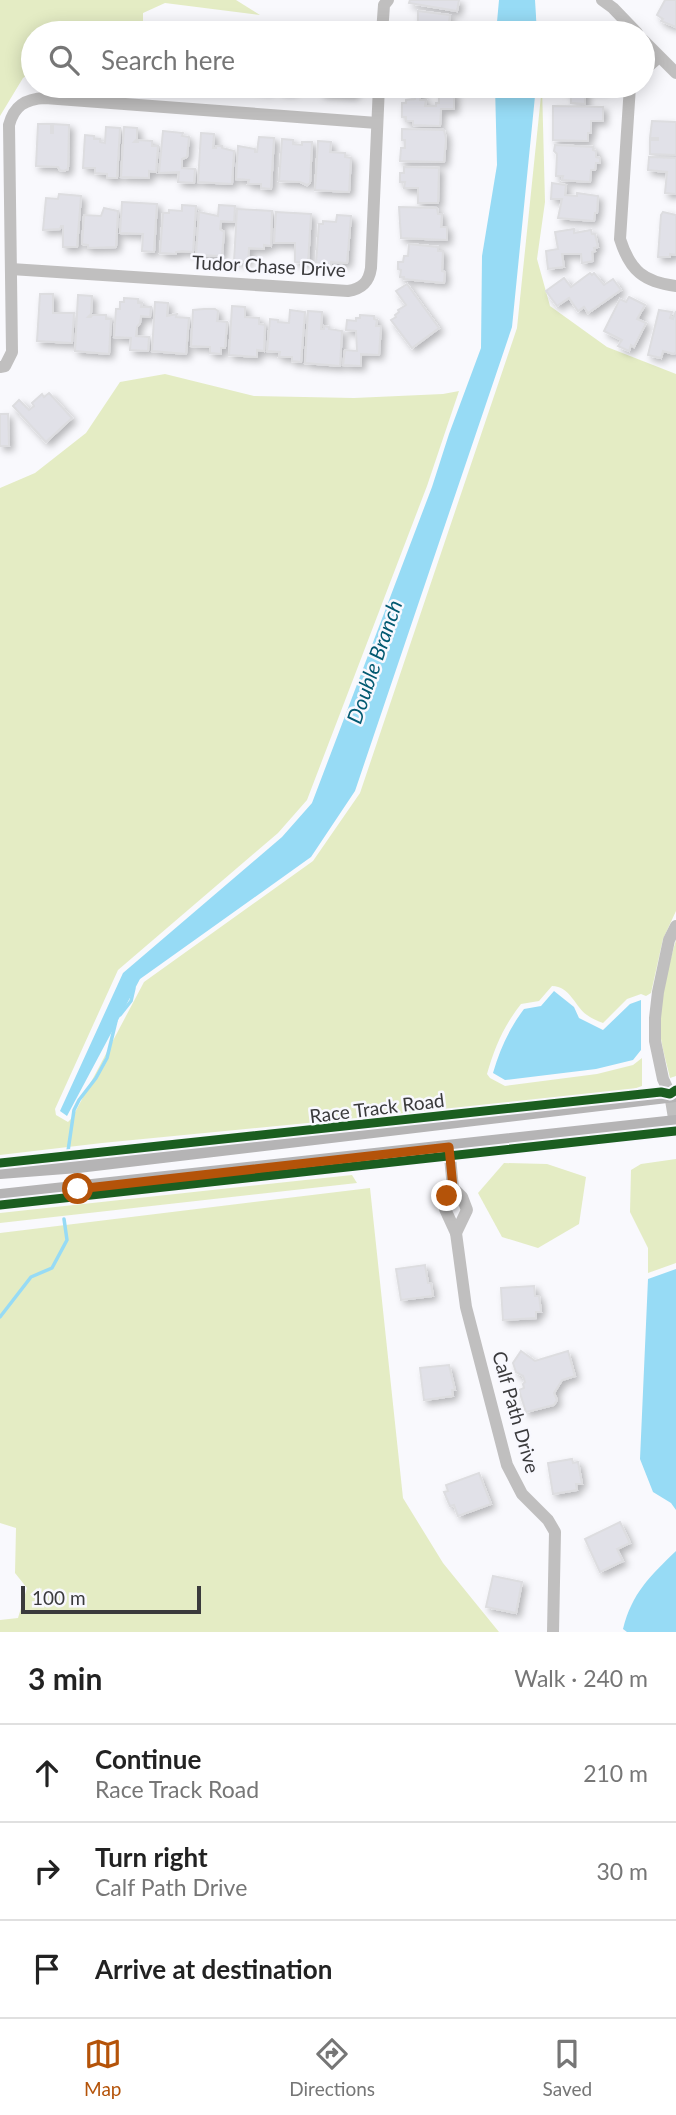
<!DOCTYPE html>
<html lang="en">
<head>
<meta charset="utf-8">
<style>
	body { margin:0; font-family:Lato,sans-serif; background:#f6f6f6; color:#222 }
	.scale { position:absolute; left:21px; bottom:18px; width:180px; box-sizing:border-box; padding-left:7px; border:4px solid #3a3a3c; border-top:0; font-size:19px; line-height:24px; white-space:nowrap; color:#3a3a3c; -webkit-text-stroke:5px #f8f8fe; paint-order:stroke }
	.stop { position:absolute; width:21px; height:21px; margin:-16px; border:5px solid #b45309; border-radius:50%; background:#fff }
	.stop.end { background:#b45309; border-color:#fff; box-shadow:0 2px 7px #0008 }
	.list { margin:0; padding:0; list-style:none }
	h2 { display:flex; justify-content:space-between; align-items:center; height:91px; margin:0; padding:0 28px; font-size:30px }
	h2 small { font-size:23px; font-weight:400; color:#767676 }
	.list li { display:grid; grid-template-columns:46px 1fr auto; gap:21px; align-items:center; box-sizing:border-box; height:98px; padding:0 28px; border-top:2px solid #e0e0e0 }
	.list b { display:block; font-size:26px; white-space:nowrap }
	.list p { margin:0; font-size:23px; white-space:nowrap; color:#767676 }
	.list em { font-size:23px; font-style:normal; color:#767676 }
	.icon { flex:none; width:38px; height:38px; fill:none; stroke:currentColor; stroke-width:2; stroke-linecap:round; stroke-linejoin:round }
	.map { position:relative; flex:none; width:676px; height:1632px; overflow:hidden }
	.search { position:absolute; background:#fff; box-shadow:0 4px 18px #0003; left:21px; right:21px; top:21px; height:77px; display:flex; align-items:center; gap:18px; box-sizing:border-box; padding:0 24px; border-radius:38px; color:#767676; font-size:26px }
	.sheet { height:385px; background:#fff }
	nav { display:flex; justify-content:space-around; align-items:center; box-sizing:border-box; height:98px; border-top:2px solid #e0e0e0; background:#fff; font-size:19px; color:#767676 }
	nav a { display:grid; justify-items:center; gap:4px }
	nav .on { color:#b45309 }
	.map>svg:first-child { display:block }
	.green { fill:#e4ecc4 }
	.water { fill:#97dbf5 }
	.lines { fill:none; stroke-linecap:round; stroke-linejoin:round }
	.stream { stroke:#97dbf5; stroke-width:3.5 }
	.building { fill:#e1e1e8; stroke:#dddde0; stroke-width:2; filter:url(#shadow) }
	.minor { stroke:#c0bfbf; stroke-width:12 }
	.secondary { stroke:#b5b4b5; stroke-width:16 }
	.cycleway-casing { stroke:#f8f8fe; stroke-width:13 }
	.cycleway { stroke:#1b5e20; stroke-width:9 }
	.route { stroke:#b45309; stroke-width:9 }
	.labels { text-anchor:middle; stroke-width:5; stroke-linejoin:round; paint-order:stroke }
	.street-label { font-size:19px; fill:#3a3a3c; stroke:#f8f8fe }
	.water-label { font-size:21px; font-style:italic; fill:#025971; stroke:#f8f8fe }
</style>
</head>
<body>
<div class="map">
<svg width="676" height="1632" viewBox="0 0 676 1632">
	<defs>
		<filter id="shadow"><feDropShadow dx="4" dy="4" stdDeviation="3.5" flood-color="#0004"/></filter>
	</defs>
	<rect width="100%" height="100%" fill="#f9f9fd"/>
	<g class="green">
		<polygon points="0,0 236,0 260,15 165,3 143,13 143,33 33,33 33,71 23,78 0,116"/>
		<path d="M542,86L545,202L537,259L550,306L607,347L676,374V911L663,939L651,993L646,996L641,994L627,999L603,1023C597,1021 591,1018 587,1015C576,1008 570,986 552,986L539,1001L521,1004C503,1027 495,1047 487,1074L490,1078L505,1086L597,1074L633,1065L642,1058V1086L625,1092L102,1143L0,1155V488L35,473L86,433L120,382L165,374L254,396L354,398L443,394L459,391L427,486L307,800L278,833L118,970L55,1109L56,1115L68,1122L72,1118L144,982L313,861L360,793L517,328Z"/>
		<path d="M676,940V1076L670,1078C667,1065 663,1052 661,1039C658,1008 667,970 676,940Z"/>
		<polygon points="676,1159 676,1263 648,1273 648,1248 630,1212 631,1170 641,1164"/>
		<polygon points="504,1163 547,1164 586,1177 579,1224 538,1248 502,1237 478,1193"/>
		<polygon points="352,1175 357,1183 0,1223 0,1213"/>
		<polygon points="370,1188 403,1498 443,1563 499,1632 0,1632 0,1620 18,1618 27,1588 15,1573 16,1528 0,1523 0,1233"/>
	</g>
	<g class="water">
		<polygon points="499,0 535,0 537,33 496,33"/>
		<polygon points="495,86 536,86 512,327 355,791 311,857 140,979 67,1116 60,1111 123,973 282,837 312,803 432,487 449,434 481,348 482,256 497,165"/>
		<path d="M554,991L574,1007L579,1018L603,1030L630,1004L641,1000V1050L633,1060L596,1069L505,1080L493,1073C500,1049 509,1029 524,1009L541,1006Z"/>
		<polygon points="676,1269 676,1510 671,1503 653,1492 640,1459 648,1279"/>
		<path d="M676,1551V1632H627L623,1629C632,1593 650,1576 676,1551Z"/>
	</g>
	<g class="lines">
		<g class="stream">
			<polyline points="120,1015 131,1001 134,988"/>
			<polyline points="68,1151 74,1110 79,1100 96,1078 107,1058 116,1021"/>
			<polyline points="0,1317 31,1277 52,1268 67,1240 64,1219"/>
		</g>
	</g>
	<g class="building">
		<polygon points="410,0 459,0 457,11 409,3"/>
		<polygon points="665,0 676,0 676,27 661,21 663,19 657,15"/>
		<polygon points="418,11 450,15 448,29 454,30 454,33 404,33 404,31 418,31"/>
		<polygon points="586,26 586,31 605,31 605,33 569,33 569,27"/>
		<polygon points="206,30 241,33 206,33"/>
		<polygon points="254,86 268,86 268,90 254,88"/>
		<polygon points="280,86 293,86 292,91 279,90"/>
		<polygon points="322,86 355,86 354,95 337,94 338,86 336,86 335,94 321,93"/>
		<polygon points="565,86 603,86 603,89 585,89 585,104 571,103 571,90 565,90"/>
		<polygon points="410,90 420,90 420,100 426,100 425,106 436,106 436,103 439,103 439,91 454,92 454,109 441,109 440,126 413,125 413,121 406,121 406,117 402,117 402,103 406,103 406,100 415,99 415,96 409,96"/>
		<polygon points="553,106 603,107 603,121 591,121 591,133 588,133 588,141 553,140"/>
		<polygon points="652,121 676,122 676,155 650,154 650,140 658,140 658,138 650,138"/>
		<polygon points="38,124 51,124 51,133 53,133 53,124 69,125 68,169 64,171 60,170 58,167 36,166"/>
		<polygon points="106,127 120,128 117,178 107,178 107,174 95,173 95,168 83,168 85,135 94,136 94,139 100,139 100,142 105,143"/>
		<polygon points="124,127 137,128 137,139 134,142 138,142 138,140 152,141 152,146 158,146 156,172 149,171 149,178 121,177"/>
		<polygon points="402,129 444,130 446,139 444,162 400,161 401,148 405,148 405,140 402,140"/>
		<polygon points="163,131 183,133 182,136 189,137 187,157 182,159 182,168 195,169 194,183 178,182 179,172 159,173"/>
		<polygon points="201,133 214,134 213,148 216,148 216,146 222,146 222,148 234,151 232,184 198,182"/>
		<polygon points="259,137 274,138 271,189 261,188 261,184 248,184 249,180 236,179 238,146 255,149 255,152 257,152"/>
		<polygon points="282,139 293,140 293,144 302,145 302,142 312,142 310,183 307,185 300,182 279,181"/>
		<polygon points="318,141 331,142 330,152 345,153 345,157 351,158 349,192 315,190"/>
		<polygon points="555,145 593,147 593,150 596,151 596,157 600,158 600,163 596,163 595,170 591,170 590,182 562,180 563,176 556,176 557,154 554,151"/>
		<polygon points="649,157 676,158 676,194 665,193 667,172 648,170"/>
		<polygon points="404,167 439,168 438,203 418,203 418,188 404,188 405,182 400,182 400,173 404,173"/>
		<polygon points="552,183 566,185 565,195 577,196 577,193 598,196 597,213 595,213 594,221 558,218 562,199 551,199"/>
		<polygon points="59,194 81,196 77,247 63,247 63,226 61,226 60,229 43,230 46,198 58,199"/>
		<polygon points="122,202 157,204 154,252 142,251 143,234 120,233"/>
		<polygon points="182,205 196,206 193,252 182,251 176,252 176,254 160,253 163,213 169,213 169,210 182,211"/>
		<polygon points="219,205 235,206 234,222 221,221 220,229 224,232 222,256 196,255 199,212 218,216"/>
		<polygon points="399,207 437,208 438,214 442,214 441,227 447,227 447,240 401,238"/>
		<polygon points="104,208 118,211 116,247 88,248 88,245 82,244 84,215 101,216"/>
		<polygon points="237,209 272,211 271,246 264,245 264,249 249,248 248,262 234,261"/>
		<polygon points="276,212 311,214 308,263 295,262 295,243 274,243"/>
		<polygon points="663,212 676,215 676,255 670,254 670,257 658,257 661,215"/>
		<polygon points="337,215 351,216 347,263 331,262 331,265 316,263 319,224 323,224 323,221 336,222"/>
		<polygon points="574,229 574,233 591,230 592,234 595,234 598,247 594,248 595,251 592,252 593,261 582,263 581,254 562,254 564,267 548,269 546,251 558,249 555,232"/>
		<polygon points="409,244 438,247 438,251 443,251 442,271 445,272 444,283 404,279 404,277 400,277 401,270 398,269 398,262 403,262 404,256 408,256"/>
		<polygon points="590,273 592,275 594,273 604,285 613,279 621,290 588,313 584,307 578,311 569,298 557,306 546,291 564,278 571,287"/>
		<polygon points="407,284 439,328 412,348 391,320 396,317 395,315 399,312 398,310 406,305 396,291"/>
		<polygon points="40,294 53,294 53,313 74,313 72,343 37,341"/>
		<polygon points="78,295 92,296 91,314 88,317 91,317 92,315 106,315 106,319 111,319 109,354 75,351"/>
		<polygon points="629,297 645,305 637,319 646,323 634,347 631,345 629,351 618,346 622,340 604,331 620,299 626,302"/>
		<polygon points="124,298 138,299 138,303 142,303 141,307 151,307 150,317 141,316 140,323 137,327 136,336 149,337 148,351 130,350 131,338 114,337 116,309 120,309 120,302 124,302"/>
		<polygon points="155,302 168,303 167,316 177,314 176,317 189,318 186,354 152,351"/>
		<polygon points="232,306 245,307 245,317 259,318 259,324 265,325 264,351 257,350 257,357 229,355"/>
		<polygon points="204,309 215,309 218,311 217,321 227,322 225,348 221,348 221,354 210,353 210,347 191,346 193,310"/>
		<polygon points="290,310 305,312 301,362 292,361 292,357 279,357 280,352 267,351 270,319 278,320 278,322 289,323"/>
		<polygon points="659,310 672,312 670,318 673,319 676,311 676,352 674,354 663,351 661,358 648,355"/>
		<polygon points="308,311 322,312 321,329 324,329 324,326 329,327 329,329 342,331 340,366 305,363"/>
		<polygon points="360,315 374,316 374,319 377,320 376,326 381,326 379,355 361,354 361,366 343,365 345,350 357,351 356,331 346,330 347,320 356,321 356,318 360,318"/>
		<polygon points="49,393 72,418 46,442 13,406 19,400 29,410 34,406 32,403 42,394 44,397"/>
		<polygon points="0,414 8,414 9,446 0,446"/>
		<polygon points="425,1265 428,1283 431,1283 433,1296 401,1300 396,1269"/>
		<polygon points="534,1286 535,1296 539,1296 541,1312 536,1312 536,1318 503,1320 501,1288"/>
		<polygon points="521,1351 535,1361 568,1351 575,1376 562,1380 554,1393 557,1400 554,1405 526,1412 519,1390 524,1388 523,1384 525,1382 523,1376 516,1372 513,1363"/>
		<polygon points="449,1365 455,1390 452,1390 453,1396 424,1400 420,1368"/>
		<polygon points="572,1459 573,1463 578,1462 582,1484 576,1484 577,1490 553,1494 548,1463"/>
		<polygon points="479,1473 491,1504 458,1516 454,1505 450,1506 444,1492 448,1491 446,1485"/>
		<polygon points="620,1522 630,1543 617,1549 623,1561 600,1572 585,1539"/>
		<polygon points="493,1576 522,1582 516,1613 486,1607"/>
	</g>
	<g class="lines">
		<g class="minor">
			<polyline points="602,0 613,8 637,33"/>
			<polyline points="382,33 384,5 388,0"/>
			<polyline points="643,40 676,73"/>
			<polyline points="643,71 659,57"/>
			<path d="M630,86L620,239C630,271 644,282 676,286"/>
			<path d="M11,269L348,291C362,289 369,282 371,268L379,86"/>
			<path d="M0,367L5,366L12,352L9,125C14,106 25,99 45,98L377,123"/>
			<polyline points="675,1124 670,1094 663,1079 655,1041 655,1018 658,992 669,940 676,926"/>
			<polyline points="449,1147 453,1188 462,1197 467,1210 456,1233"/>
			<polyline points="453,1188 447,1196 445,1209 456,1233 466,1307 507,1465 522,1494 548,1520 555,1532 553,1632"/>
		</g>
		<g class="secondary">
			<polyline points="0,1171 78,1165 676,1094"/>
			<polyline points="0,1197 676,1123"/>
		</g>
		<defs>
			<g id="cycleway">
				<polyline points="0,1163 661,1092 670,1094 676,1090"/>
				<polyline points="0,1205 676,1131"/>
			</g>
		</defs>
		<use href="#cycleway" class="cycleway-casing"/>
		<use href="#cycleway" class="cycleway"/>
	</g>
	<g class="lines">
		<polyline class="route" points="78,1189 449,1147 453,1188 447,1196"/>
	</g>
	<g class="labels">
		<g class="street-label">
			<text transform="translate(269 266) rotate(3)" y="7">Tudor Chase Drive</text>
			<text transform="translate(377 1108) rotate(-7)" y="7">Race Track Road</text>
			<text transform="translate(516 1412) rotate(74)" y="7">Calf Path Drive</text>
		</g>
		<g class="water-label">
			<text transform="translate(375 662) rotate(-71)" y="7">Double Branch</text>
		</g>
	</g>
</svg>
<div class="scale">100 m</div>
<div class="stop" style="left:78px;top:1189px"></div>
<div class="stop end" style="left:447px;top:1196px"></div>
<div class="search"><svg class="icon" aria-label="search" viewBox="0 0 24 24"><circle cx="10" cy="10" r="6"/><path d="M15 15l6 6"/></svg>Search here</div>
</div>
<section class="sheet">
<h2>3 min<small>Walk · 240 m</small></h2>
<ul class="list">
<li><svg class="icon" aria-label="ahead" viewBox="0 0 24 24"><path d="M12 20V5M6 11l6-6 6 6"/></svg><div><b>Continue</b><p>Race Track Road</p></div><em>210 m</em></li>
<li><svg class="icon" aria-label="right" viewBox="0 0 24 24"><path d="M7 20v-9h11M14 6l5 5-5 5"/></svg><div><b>Turn right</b><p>Calf Path Drive</p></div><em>30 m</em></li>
<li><svg class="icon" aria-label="arrive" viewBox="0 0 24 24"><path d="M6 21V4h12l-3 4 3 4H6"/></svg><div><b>Arrive at destination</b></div></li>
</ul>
</section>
<nav>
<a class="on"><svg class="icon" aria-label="map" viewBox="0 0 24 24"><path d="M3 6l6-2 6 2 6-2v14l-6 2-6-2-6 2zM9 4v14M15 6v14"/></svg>Map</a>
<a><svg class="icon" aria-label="directions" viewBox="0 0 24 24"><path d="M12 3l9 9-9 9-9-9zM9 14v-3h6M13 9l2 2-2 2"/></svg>Directions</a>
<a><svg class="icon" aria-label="saved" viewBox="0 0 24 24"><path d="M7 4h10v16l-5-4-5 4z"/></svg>Saved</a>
</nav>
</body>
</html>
